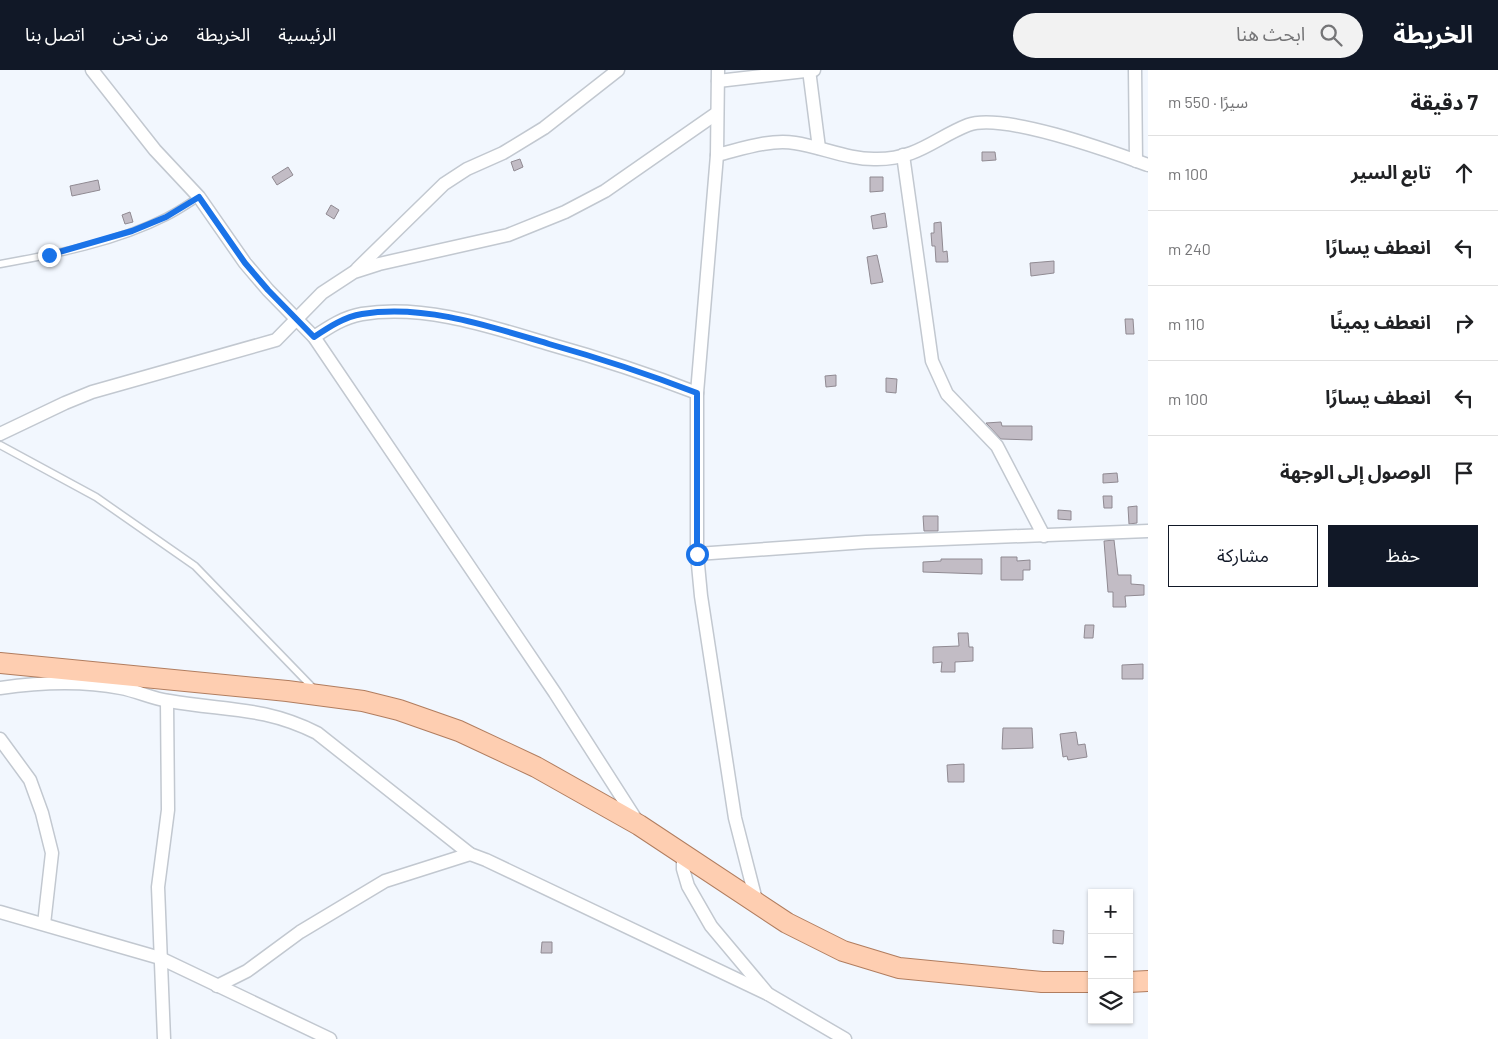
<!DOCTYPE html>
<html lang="ar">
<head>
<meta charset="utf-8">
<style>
	body { margin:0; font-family:Barlow,"Noto Sans Arabic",sans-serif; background:#f2f2f2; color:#202124; direction:rtl }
	.controls { position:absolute; right:15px; bottom:15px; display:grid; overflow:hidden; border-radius:0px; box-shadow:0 1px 4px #0004 }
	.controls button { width:45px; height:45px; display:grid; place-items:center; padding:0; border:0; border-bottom:1px solid #e0e0e0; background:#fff; color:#202124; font:25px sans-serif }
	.stop { position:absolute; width:15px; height:15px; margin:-11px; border:4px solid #1a73e8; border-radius:50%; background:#fff }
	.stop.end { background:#1a73e8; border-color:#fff; box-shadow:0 1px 5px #0008 }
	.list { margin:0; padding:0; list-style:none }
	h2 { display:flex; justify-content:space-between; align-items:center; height:65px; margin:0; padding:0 20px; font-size:21px }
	h2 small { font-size:16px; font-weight:400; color:#757577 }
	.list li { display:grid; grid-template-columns:32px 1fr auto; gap:15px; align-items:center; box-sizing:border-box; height:75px; padding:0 20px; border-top:1px solid #e0e0e0 }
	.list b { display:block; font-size:19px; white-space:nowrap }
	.list em { font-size:16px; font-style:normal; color:#757577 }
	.actions { display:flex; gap:10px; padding:15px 20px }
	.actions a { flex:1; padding:11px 0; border:1px solid #111827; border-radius:0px; text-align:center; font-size:18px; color:#111827 }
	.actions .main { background:#111827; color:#fff }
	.icon { flex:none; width:28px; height:28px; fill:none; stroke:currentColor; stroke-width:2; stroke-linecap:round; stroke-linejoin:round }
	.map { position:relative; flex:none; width:1148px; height:969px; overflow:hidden; direction:ltr }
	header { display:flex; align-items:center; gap:30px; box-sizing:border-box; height:70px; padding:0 25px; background:#111827; color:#fff }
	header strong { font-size:24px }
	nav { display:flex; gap:28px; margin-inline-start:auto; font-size:18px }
	.search { width:350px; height:45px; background:#f2f2f2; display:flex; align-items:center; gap:12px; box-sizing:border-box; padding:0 18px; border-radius:28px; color:#757577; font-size:19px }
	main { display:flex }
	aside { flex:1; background:#fff }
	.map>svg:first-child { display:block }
	.building { fill:#c2bcc5; stroke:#908a92 }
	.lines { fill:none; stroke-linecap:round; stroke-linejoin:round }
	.service-casing { stroke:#c2c8d0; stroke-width:9 }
	.minor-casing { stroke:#c2c8d0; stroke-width:15 }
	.primary-casing { stroke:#b17d5f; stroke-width:22 }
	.service { stroke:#fff; stroke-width:6 }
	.minor { stroke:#fff; stroke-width:12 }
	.primary { stroke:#feceb1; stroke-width:20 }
	.route { stroke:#1a73e8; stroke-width:6 }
</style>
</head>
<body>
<header>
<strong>الخريطة</strong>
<div class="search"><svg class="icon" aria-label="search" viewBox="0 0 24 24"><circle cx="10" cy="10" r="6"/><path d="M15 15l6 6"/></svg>ابحث هنا</div>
<nav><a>الرئيسية</a><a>الخريطة</a><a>من نحن</a><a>اتصل بنا</a></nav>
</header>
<main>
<aside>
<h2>7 دقيقة<small>سيرًا · 550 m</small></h2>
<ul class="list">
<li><svg class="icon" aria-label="ahead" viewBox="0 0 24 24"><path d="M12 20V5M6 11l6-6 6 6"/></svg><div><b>تابع السير</b></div><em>100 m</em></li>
<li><svg class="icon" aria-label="left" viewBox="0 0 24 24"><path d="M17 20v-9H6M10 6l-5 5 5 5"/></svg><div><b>انعطف يسارًا</b></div><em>240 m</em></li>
<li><svg class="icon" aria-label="right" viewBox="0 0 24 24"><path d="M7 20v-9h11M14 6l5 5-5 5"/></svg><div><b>انعطف يمينًا</b></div><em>110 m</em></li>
<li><svg class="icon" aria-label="left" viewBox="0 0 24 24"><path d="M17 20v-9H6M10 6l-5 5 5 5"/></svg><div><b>انعطف يسارًا</b></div><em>100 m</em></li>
<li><svg class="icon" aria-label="arrive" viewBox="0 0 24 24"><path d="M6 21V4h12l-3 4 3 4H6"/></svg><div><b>الوصول إلى الوجهة</b></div></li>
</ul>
<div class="actions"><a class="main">حفظ</a><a>مشاركة</a></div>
</aside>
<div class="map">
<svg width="1148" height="969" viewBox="0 0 1148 969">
	<rect width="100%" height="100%" fill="#f2f7fe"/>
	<g class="building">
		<polygon points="982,82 995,82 996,90 982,91"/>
		<polygon points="520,89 523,97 514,101 511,92"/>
		<polygon points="288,97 293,105 277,115 272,107"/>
		<polygon points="870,107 883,107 883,121 870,122"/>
		<polygon points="98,110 100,120 72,126 70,116"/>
		<polygon points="331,135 339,140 334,149 326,144"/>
		<polygon points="130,142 133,152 125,154 122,145"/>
		<polygon points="885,143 887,157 873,159 871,146"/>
		<polygon points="941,152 943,182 947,181 948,192 936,192 935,176 932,176 931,163 934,163 934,153"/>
		<polygon points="877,185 883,212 871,214 867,187"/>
		<polygon points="1054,191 1054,203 1031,206 1030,193"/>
		<polygon points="1125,249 1133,249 1134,264 1126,264"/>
		<polygon points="836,305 836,316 826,317 825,306"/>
		<polygon points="886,308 897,309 896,323 886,322"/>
		<polygon points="1001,352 1002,356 1032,356 1032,370 1001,369 986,353"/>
		<polygon points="1117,403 1118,412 1103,413 1103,404"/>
		<polygon points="1103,426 1112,426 1112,438 1104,438"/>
		<polygon points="1137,436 1137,453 1129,454 1128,437"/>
		<polygon points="1058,440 1071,441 1071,450 1058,449"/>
		<polygon points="923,446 938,446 938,461 924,461"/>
		<polygon points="1114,470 1118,505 1131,505 1131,514 1144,515 1144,525 1125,526 1126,537 1113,537 1113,522 1108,522 1104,471"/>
		<polygon points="1001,487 1017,487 1017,491 1030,490 1030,500 1023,500 1023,510 1001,510"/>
		<polygon points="941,489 982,489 982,504 923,502 923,492 941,491"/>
		<polygon points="1085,555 1094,555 1093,568 1084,568"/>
		<polygon points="958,563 968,563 969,577 973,577 973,591 955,592 955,602 941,602 942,592 933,593 933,577 959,576"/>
		<polygon points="1143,594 1143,609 1122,609 1122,595"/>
		<polygon points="1003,658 1032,658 1033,678 1002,679"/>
		<polygon points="1076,662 1078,675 1085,674 1087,687 1068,690 1067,686 1063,687 1060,664"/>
		<polygon points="964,694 964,712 948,712 947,695"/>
		<polygon points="1053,860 1064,861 1063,874 1053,873"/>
		<polygon points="542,872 552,872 552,883 541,883"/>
	</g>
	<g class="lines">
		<defs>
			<g id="service">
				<path d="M0,194C56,184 115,173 166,147C178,141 188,134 199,127"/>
				<polyline points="0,375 96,427 195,496 314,619"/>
			</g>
			<g id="minor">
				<polyline points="92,0 155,80 199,127 245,193 268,220 314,267 555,623 637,751"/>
				<polyline points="718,0 717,85 697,323 697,484 701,526 735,748 757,834"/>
				<polyline points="809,0 819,78"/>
				<polyline points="1135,0 1136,91"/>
				<polyline points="718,11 814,0"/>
				<path d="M717,85C742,79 769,69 795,73C822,77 849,90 877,89C917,89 935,68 968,55C1003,42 1112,82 1148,95"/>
				<polyline points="903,85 932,291 947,324 997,376 1044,466"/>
				<polyline points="357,199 444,114 467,99 503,83 544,58 618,0"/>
				<path d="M314,267C329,257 344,247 362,244C424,234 489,256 549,274C599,288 648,304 697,323"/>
				<polyline points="0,364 65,333 92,322 276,270 322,223 354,202 379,194 508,165 565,142 605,121 717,43"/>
				<polyline points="697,484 866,472 1148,461"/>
				<path d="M0,618C41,612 80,610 121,618C137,621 153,629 169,631C225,641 263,636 317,663L470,784L486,790L768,924"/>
				<polyline points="0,669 30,710 42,743 52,783 44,854"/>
				<polyline points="683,783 683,799 688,816 711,856 768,924 845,969"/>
				<polyline points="0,842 160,888 330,969"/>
				<polyline points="217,916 247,901 300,862 385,811 470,784"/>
				<polyline points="164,969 158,817 168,740 167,631"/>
			</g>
			<g id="primary">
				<polyline points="0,593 287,621 363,631 399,640 459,661 536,697 639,755 787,853 843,881 899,898 1042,912 1092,912"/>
				<polyline points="1129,912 1148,911"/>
			</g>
		</defs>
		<use href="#service" class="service-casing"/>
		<use href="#minor" class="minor-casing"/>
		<use href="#primary" class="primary-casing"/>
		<use href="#service" class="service"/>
		<use href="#minor" class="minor"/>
		<use href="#primary" class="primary"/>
	</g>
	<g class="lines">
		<path class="route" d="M49,185L132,161L166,147L199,127L245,193L268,220L314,267C329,257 344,247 362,244C424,234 489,256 549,274C599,288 648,304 697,323V484"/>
	</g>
</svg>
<div class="controls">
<button>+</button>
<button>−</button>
<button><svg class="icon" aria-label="layers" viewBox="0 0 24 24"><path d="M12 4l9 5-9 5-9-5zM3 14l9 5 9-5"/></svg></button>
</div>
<div class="stop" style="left:697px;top:484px"></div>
<div class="stop end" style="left:49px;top:185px"></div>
</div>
</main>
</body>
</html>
